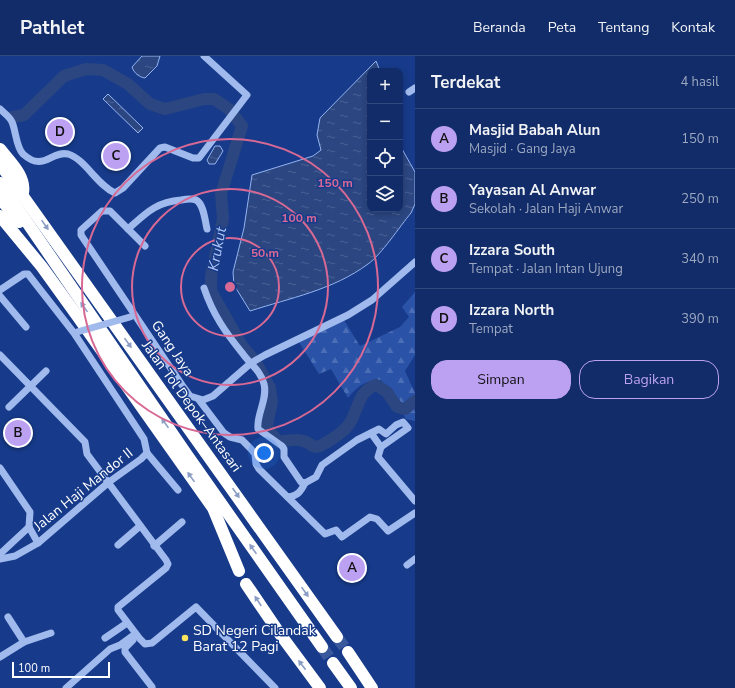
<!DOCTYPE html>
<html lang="id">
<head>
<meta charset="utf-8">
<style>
	body { margin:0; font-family:"Nunito Sans",sans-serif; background:#1e3871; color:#f1f3f6 }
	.controls { position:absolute; right:12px; top:12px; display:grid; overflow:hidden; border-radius:8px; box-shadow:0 2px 6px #0003 }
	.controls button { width:36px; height:36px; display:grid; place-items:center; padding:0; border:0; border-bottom:1px solid #30487c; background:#112c68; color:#f1f3f6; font:20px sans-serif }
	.scale { position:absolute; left:12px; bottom:10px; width:98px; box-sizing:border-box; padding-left:4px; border:2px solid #fff; border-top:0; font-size:11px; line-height:14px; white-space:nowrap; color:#fff; -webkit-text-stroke:3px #173b8a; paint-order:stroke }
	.you { position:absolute; left:264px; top:397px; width:14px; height:14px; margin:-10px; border:3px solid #fff; border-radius:50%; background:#1a73e8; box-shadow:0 0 0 6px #1a73e833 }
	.badge { display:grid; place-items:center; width:26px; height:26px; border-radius:50%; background:#bca0f2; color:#111; font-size:13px; font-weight:700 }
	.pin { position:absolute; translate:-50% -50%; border:2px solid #fff; box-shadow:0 1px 4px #0006 }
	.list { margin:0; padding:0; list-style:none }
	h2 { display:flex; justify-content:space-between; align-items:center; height:52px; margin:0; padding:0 16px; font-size:17px }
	h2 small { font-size:13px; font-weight:400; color:#9ca7c0 }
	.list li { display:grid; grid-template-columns:26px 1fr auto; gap:12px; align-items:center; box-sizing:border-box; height:60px; padding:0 16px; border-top:1px solid #30487c }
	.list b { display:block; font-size:15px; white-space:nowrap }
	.list p { margin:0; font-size:13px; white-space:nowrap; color:#9ca7c0 }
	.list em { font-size:13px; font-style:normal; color:#9ca7c0 }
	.actions { display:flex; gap:8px; padding:12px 16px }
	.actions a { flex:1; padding:9px 0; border:1px solid #bca0f2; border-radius:16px; text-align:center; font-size:14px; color:#bca0f2 }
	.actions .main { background:#bca0f2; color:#111 }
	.icon { flex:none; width:22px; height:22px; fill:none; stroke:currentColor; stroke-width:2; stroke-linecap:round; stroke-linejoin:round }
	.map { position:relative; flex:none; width:415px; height:632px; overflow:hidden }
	header { display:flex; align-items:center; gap:24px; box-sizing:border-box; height:56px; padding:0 20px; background:#112c68; border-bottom:1px solid #30487c }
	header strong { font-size:19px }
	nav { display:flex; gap:22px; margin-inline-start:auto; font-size:14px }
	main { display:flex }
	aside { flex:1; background:#112c68 }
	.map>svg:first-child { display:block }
	.forest { fill:url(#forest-firs) }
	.water { fill:url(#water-ripples); stroke:#93b3f1 }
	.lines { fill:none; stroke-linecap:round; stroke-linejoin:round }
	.river { stroke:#2b4681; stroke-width:12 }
	.highway-tunnel { stroke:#3a589c; stroke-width:12; stroke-dasharray:12 6; stroke-linecap:butt }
	.minor { stroke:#a0baee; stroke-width:7 }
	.highway { stroke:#fff; stroke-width:12 }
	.minor-bridge { stroke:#a0baee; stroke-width:7 }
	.oneway { fill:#8b9dc4 }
	.ring { fill:none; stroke:#d76994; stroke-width:2 }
	.poi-dot { fill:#ffe45d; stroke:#173b8a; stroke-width:1.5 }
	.labels { text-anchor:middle; stroke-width:3; stroke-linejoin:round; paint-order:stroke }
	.street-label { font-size:14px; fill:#fff; stroke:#173b8a }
	.poi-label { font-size:14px; fill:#fff; stroke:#173b8a; text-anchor:start }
	.water-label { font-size:15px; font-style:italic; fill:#acc4f5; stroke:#173b8a }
	.centre { fill:#d76994; stroke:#173b8a; stroke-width:2 }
	.ring-label { font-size:12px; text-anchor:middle; font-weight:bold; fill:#d76994; stroke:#173b8a; stroke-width:3; stroke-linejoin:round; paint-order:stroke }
</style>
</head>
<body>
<header>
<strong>Pathlet</strong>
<nav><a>Beranda</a><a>Peta</a><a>Tentang</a><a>Kontak</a></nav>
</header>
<main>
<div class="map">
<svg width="415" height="632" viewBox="0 0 415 632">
	<defs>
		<pattern id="forest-firs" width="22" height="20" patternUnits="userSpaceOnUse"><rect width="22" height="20" fill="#2a53a8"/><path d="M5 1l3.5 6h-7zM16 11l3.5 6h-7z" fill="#4a6db5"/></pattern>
		<pattern id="water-ripples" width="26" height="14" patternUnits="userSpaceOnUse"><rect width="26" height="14" fill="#2b4681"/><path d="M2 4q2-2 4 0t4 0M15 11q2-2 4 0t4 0" fill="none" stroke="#4b6294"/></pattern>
	</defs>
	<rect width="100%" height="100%" fill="#173b8a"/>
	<path class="forest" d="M415,236V299L405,315L415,337V365L406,363L393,340L381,324C366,324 357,330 348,342L331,313L319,318L297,283L342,261L360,290L400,271L409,261L402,251Z"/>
	<g class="water">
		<path d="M142,0H160L157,10L145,22C139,21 134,17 132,11Z"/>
		<path d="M376,5L380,15H370V153H400V84L402,93L415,116V148L411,157C400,170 381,199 368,208C333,234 290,242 250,255L234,229L233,216L244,172L252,119L313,100L321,94L317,79L320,62Z"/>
		<polygon points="108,38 143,72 138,77 103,43"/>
		<polygon points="215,90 220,90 223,95 215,108 209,108 207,104"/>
	</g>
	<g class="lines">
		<path class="river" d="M13,61L24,59L64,20L86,13L103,14L128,28L150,48L165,53L204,43H214L229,53L242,70L221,138L223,163L211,220V235L242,290L255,305L270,332L272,346L267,369L269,375L279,386C287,385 295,382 303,385C310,386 313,393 320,390C330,385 346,375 351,365C359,350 359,335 376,329L387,336L397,351L405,353L415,345"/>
		<g class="highway-tunnel">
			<polyline points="337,581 348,596"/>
			<polyline points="322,591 333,607"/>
		</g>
		<g class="minor">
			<polyline points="409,36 415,32"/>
			<path d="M0,53C4,57 10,61 12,66C16,75 16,91 23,98C44,117 51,94 68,98C85,103 97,129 115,137L123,132L160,92L165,91L193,102H199L247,39L204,0"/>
			<path d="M128,173C146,157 156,146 181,144C186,143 192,142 196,144C204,148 205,165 207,173"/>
			<polyline points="145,190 110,155 102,155 81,174 81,179 182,329 190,340 203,344 213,340 251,307 265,299 348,259 372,244 415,206"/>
			<path d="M204,232C213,259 226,277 243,298C250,308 261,315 264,328C268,343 256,359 258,373L282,390L284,393V401L301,426L305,427L316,421L322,409L357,384L379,373L386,378L396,369L403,366L408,372L381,391L378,401L415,445"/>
			<polyline points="0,234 24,218 28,218 74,277 144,383 147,397 141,403 109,426 38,487 15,500 0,503"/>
			<polyline points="0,240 26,271"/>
			<polyline points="0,299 85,386 87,398 166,504 168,508 166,512 118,551 118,554 140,583 145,588 152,587 196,551 275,632"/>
			<polyline points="199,344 224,377 230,381 242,384 251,393 255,398 256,408 259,413 325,478 336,474 342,481 370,461 377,463 388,475 415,457"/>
			<polyline points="9,351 46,315"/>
			<polyline points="371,377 381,391"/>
			<polyline points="147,397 178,434"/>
			<polyline points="0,412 30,456 29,471 38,487"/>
			<path d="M288,441C298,440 301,435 305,427"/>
			<polyline points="118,489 140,470"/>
			<polyline points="154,490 182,466"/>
			<polyline points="0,498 29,471"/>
			<polyline points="407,509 415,503"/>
			<polyline points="8,561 24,586"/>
			<polyline points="105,582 127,567"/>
			<polyline points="133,584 125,592 125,596 152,631"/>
			<polyline points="0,601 24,586 51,577"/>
			<polyline points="66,632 110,593 120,589 135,578"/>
		</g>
		<g class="highway">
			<path d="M0,93C10,106 26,120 23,137"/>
			<polyline points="0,108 337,581"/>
			<polyline points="0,127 187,399 322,591"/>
			<polyline points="0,142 19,166"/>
			<polyline points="0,160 42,211 78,261 213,452 239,515"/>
			<polyline points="246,528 280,578 320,632"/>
			<polyline points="348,596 372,632"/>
			<polyline points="333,607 351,632"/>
		</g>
		<polyline class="minor-bridge" points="77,276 130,261"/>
	</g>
	<defs><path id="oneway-solid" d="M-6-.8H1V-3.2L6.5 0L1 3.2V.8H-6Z"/></defs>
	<g class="oneway">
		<use href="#oneway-solid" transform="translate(45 169) rotate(55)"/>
		<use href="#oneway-solid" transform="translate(84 251) rotate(-125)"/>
		<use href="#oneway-solid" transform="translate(128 287) rotate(54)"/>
		<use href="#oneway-solid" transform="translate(165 367) rotate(-125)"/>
		<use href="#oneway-solid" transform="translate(191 421) rotate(-125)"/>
		<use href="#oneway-solid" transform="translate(236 437) rotate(55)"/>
		<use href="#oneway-solid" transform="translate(253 493) rotate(-125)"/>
		<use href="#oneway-solid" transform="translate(305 536) rotate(55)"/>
		<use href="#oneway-solid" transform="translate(258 545) rotate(-123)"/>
		<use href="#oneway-solid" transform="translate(302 609) rotate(-127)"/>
	</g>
	<g class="ring">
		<circle cx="230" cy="231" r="49"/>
		<circle cx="230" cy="231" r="98"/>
		<circle cx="230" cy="231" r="148"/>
	</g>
	<circle class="poi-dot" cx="185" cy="582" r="4"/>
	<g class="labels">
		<g class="street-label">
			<text transform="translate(173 292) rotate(56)" y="5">Gang Jaya</text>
			<text transform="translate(192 350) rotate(54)" y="5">Jalan Tol Depok–Antasari</text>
			<text transform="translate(83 433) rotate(-39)" y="5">Jalan Haji Mandor II</text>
		</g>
		<g class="poi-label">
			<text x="193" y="579">SD Negeri Cilandak<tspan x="193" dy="16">Barat 12 Pagi</tspan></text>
		</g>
		<g class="water-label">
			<text transform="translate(217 193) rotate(-79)" y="5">Krukut</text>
		</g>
	</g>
	<circle cx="230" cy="231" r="6" class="centre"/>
	<g class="ring-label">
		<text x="335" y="131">150 m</text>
		<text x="299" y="166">100 m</text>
		<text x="265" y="201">50 m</text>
	</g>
</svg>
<div class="controls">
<button>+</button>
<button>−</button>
<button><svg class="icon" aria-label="locate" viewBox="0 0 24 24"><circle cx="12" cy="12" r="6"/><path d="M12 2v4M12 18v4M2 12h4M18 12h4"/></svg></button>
<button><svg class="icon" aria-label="layers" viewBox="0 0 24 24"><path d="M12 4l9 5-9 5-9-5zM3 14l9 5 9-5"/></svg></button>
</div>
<div class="scale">100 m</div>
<div class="you"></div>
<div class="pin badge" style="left:352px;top:512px">A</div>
<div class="pin badge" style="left:18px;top:377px">B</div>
<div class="pin badge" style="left:116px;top:100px">C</div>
<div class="pin badge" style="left:60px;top:76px">D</div>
</div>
<aside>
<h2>Terdekat<small>4 hasil</small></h2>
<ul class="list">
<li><span class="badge">A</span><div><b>Masjid Babah Alun</b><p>Masjid · Gang Jaya</p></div><em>150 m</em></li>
<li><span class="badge">B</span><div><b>Yayasan Al Anwar</b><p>Sekolah · Jalan Haji Anwar</p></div><em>250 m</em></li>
<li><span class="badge">C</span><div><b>Izzara South</b><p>Tempat · Jalan Intan Ujung</p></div><em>340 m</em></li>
<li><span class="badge">D</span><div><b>Izzara North</b><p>Tempat</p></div><em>390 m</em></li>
</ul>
<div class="actions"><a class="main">Simpan</a><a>Bagikan</a></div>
</aside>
</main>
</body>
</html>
